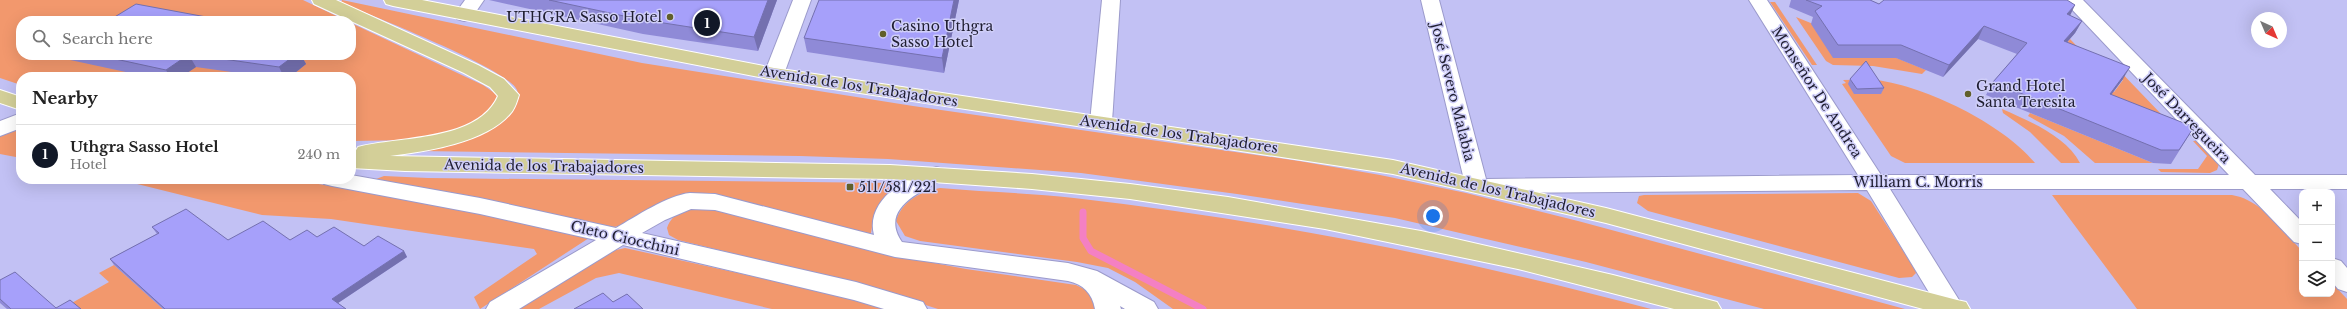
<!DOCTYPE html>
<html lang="en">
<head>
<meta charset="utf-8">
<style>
	body { margin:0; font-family:"Libre Baskerville",serif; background:#f2f2f2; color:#222 }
	.controls { position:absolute; right:12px; bottom:12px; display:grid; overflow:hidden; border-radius:8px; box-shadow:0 4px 16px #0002 }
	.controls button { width:36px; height:36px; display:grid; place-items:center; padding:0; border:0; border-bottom:1px solid #e0e0e0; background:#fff; color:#222; font:20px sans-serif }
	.compass { position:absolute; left:2251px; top:12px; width:36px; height:36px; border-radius:50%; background:#fff; box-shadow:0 4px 16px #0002; rotate:136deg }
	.you { position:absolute; left:1433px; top:216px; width:14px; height:14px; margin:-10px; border:3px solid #fff; border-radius:50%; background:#1a73e8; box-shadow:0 0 0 6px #1a73e833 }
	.badge { display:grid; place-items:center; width:26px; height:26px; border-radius:50%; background:#111827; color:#fff; font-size:13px; font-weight:700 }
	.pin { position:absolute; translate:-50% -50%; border:2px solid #fff; box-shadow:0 1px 4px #0006 }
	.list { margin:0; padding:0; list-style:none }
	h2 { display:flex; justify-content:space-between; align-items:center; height:52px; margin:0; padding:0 16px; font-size:17px }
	h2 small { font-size:13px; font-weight:400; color:#767676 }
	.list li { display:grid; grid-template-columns:26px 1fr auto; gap:12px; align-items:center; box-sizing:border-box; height:60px; padding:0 16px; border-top:1px solid #e0e0e0 }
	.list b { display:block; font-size:15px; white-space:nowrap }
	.list p { margin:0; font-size:13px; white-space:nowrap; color:#767676 }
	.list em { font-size:13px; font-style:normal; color:#767676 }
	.icon { flex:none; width:22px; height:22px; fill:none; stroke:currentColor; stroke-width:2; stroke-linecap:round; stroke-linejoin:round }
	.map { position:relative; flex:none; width:2347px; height:309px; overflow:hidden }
	.search { position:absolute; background:#fff; box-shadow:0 4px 16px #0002; left:16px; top:16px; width:340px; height:44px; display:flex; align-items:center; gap:10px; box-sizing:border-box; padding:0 14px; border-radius:16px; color:#767676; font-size:15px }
	.panel { position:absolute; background:#fff; box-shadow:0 4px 16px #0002; left:16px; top:72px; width:340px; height:112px; border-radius:16px }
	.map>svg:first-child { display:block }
	.green { fill:#f2986d }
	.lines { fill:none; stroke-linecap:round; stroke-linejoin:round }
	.stream { stroke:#f480c3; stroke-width:7 }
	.minor-casing { stroke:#9b9acb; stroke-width:2 }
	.major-casing { stroke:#fff; stroke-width:2 }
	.minor { fill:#fff; fill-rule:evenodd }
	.major { fill:#d3cf98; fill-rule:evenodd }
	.wall { fill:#8f8ad7 }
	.shaded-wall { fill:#7470af }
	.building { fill:#a6a0fa; stroke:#7470af }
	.poi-dot { fill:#615f2b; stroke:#d0cff9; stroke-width:1.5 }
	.labels { text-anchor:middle; stroke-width:3; stroke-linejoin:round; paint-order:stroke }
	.poi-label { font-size:14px; fill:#1f1e31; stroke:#d0cff9; text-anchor:start }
	.street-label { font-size:14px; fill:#1f1e31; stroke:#d0cff9 }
</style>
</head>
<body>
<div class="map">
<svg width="2347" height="309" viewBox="0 0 2347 309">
	<rect width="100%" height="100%" fill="#c2c1f4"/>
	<g class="green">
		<polygon points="0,0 303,0 347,21 21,21 21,55 351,55 351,23 483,85 499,96 497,106 465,128 415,140 351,141 351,77 21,77 21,85 0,78"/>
		<path d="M342,0L642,63L913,106L1299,161L1380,175L1466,193L1578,221L1905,309H1764L1586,262L1395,218L1237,194L1081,173L888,159L800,156L417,151C442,142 488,132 507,117C514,111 520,98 517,90C509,69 368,14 341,3Z"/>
		<polygon points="1770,2 1775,2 1817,65 1812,65"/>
		<polygon points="1796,17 1926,70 1922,74 1873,66 1833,65 1826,61"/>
		<polygon points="2037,31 2067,43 2070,39 2095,65 2115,66 2186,140 2058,89 2066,78 2039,67 2030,78 2008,70 2021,55 2114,92 2123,80 2027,42"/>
		<path d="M1843,80C1854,80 1866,79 1877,80C1927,87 2003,124 2035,163H1905L1891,156L1842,84L1846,83Z"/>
		<path d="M2002,109C2029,121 2066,136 2080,163H2061L2030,132L2003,113Z"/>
		<polygon points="2030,113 2153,163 2095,163 2064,136 2028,116"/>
		<polygon points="0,121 21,128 21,158 0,154"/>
		<polygon points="2193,141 2197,141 2219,164 2217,170 2210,173 2161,172 2158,169 2198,169 2207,156"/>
		<polygon points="384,176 428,178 894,183 892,192 874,215 871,233 868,235 732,199 614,227 376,179"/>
		<polygon points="117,179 289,179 478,211 589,238 480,309 474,297 537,254 534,249 331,219 262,215"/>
		<path d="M940,188C985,192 1030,193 1074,198C1269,220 1462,259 1651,309H1173L1135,282L1108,268L1077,262L920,241L905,236L896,221C902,201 921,191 940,188Z"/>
		<polygon points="1858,193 1871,201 1915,269 1916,273 1912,277 1899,278 1648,211 1637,203 1639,196 1644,195"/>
		<path d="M2052,195H2232C2262,200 2282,230 2302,251V294H2332V283L2347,299V309H2137Z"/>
		<path d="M703,207L897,256L966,269L1076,285L1090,292L1098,309H938L863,285L678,240L669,235L667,228C673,211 688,209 703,207Z"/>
		<polygon points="625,248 851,298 887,309 772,309 619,273 596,278 539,309 518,309 612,251"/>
		<polygon points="114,265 163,309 76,309 70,304 109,282 99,273"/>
	</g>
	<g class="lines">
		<polyline class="stream" points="1083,212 1083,238 1091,251 1203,309"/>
		<defs>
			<g id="minor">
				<polygon points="465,0 484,0 471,19 464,21 457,19 454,15"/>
				<polygon points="793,0 811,0 784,74 781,78 774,80 767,78 764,74"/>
				<polygon points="1102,0 1120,0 1112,122 1109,127 1101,129 1093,127 1090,122"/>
				<polygon points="1421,0 1439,0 1486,179 1858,175 1749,0 1767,0 1881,175 2229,175 2063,0 2083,0 2255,175 2347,175 2347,189 2270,189 2302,222 2302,244 2294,242 2243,189 1890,189 1964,308 1939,309 1867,190 1489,193 1468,189 1465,184"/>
				<polygon points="21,113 21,128 0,136 0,121"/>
				<path d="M936,167L944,169L947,174L944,179C920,192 879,209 902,242L1068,263L1097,271L1154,302L1158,309H1125L1120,306L1121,309H1095C1092,293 1083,284 1068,281L895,257L715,210L691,209L665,220L642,233L856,282L923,302L927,309H884L854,300L623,245L519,309H486L490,302L596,240L480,214L332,186L324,184L321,179H351V175L480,198L616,228C635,217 668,195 690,193C698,193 707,194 715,194L874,235C865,201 907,175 936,167Z"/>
				<polygon points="2332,258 2341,261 2347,268 2347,292 2338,289 2332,282"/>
			</g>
			<g id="major">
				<path d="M312,0H336L478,65L504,79L519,95C517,101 515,109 510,114C485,143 427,151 390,156L890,165L1032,174L1130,184L1228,197L1421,231L1613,275L1717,302L1721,309H1674L1518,269L1325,229L1130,199L1032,189L890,179L405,171L351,168V154H356L355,152L358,147C399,136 478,142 498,96L490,87L464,73L314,4Z"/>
				<polygon points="384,0 422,0 774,68 1393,160 1606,208 1957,300 1966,302 1970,309 1923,309 1606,223 1393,174 774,80 393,6 386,4"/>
				<polygon points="0,90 21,97 21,110 0,103"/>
			</g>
		</defs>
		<use href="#minor" class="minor-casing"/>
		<use href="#major" class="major-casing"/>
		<use href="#minor" class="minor"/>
		<use href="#major" class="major"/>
	</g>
	<g class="wall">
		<polygon points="489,0 777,0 758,51 643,34"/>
		<polygon points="959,0 944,73 807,52 804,38"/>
		<polygon points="1791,0 1870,0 1879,4 2070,16 2082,21 2075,33 2067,42 2123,79 2111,95 2194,127 2171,164 2153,163 1986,95 1993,82 2017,54 1978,39 1943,77 1896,58 1833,58 1811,24 1813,17 1789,7"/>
		<polygon points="47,55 301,55 306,64 290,77 267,77 196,67 181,77 149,77"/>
		<polygon points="1850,79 1884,88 1881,94 1854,94 1848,84"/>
		<polygon points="152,227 228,240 290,240 317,237 364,246 404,251 407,257 338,303 346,309 163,309 114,265 110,259 157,234"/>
		<polygon points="0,280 56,308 81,309 7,309 0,303"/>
	</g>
	<g class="shaded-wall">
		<polygon points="768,0 777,0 758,51 754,37"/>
		<polygon points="954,0 959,0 944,73 942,58"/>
		<polygon points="2075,5 2069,18 2067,14"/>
		<polygon points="2082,21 2075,33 2057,54 2064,41"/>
		<polygon points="1984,26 1978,39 1943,77 1949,65"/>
		<polygon points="188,55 189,55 196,67 181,77 170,77 166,70"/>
		<polygon points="295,55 301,55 306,64 290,77 284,77 279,67"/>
		<polygon points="2130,67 2123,79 2102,107 2110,94"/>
		<polygon points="404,251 407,257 335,305 332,299"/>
	</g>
	<g class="building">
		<polygon points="549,0 768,0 754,37 638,19"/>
		<polygon points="819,0 954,0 942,58 804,38"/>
		<polygon points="1806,0 1870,0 1879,4 1884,0 2067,0 2075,5 2067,14 2082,21 2064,41 2130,67 2110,94 2194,127 2179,150 2161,150 1993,82 2027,43 1984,26 1949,65 1901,45 1838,45 1815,11 1822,6"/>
		<polygon points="136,4 228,21 108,21"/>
		<polygon points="57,18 72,21 52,21"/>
		<polygon points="97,55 188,55 166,70"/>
		<polygon points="195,55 295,55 279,67"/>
		<polygon points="1866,61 1884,88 1857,89 1850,79"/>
		<polygon points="186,209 228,240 263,221 290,240 307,230 317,237 334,227 364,246 378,236 404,251 332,299 346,309 165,309 110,259 159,233 152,227"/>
		<polygon points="15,272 56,308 70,300 81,309 11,309 0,299 0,280"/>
		<polygon points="603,293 613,302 627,294 643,309 574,309"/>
	</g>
	<g class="poi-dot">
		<circle cx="670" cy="17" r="4"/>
		<circle cx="883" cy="34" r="4"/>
		<circle cx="1968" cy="94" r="4"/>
		<rect x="846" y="183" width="8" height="8" rx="2"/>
	</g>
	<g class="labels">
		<g class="poi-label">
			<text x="662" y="22" text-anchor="end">UTHGRA Sasso Hotel</text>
			<text x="891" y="31">Casino Uthgra<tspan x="891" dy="16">Sasso Hotel</tspan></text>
			<text x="1976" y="91">Grand Hotel<tspan x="1976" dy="16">Santa Teresita</tspan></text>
			<text x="858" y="192">511/581/221</text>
		</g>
		<g class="street-label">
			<text transform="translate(859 86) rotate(9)" y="5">Avenida de los Trabajadores</text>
			<text transform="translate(1453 92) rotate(76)" y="5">José Severo Malabia</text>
			<text transform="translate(1817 92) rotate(57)" y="5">Monseñor De Andrea</text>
			<text transform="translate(2187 118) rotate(46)" y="5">José Darregueira</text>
			<text transform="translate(1179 134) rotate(8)" y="5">Avenida de los Trabajadores</text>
			<text transform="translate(544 166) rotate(1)" y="5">Avenida de los Trabajadores</text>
			<text x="1918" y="187">William C. Morris</text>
			<text transform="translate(1498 190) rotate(13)" y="5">Avenida de los Trabajadores</text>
			<text transform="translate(625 238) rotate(13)" y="5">Cleto Ciocchini</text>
		</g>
	</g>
</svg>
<div class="controls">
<button>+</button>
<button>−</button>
<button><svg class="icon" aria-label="layers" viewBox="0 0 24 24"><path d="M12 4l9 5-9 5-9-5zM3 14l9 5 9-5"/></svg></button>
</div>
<svg class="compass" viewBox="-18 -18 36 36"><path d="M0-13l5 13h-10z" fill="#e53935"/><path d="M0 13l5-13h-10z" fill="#767676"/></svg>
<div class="you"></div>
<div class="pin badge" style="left:707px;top:23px">1</div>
<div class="search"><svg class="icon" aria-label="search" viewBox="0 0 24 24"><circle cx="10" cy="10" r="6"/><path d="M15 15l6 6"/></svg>Search here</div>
<section class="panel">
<h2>Nearby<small></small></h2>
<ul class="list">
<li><span class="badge">1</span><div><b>Uthgra Sasso Hotel</b><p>Hotel</p></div><em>240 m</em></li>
</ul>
</section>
</div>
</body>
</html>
